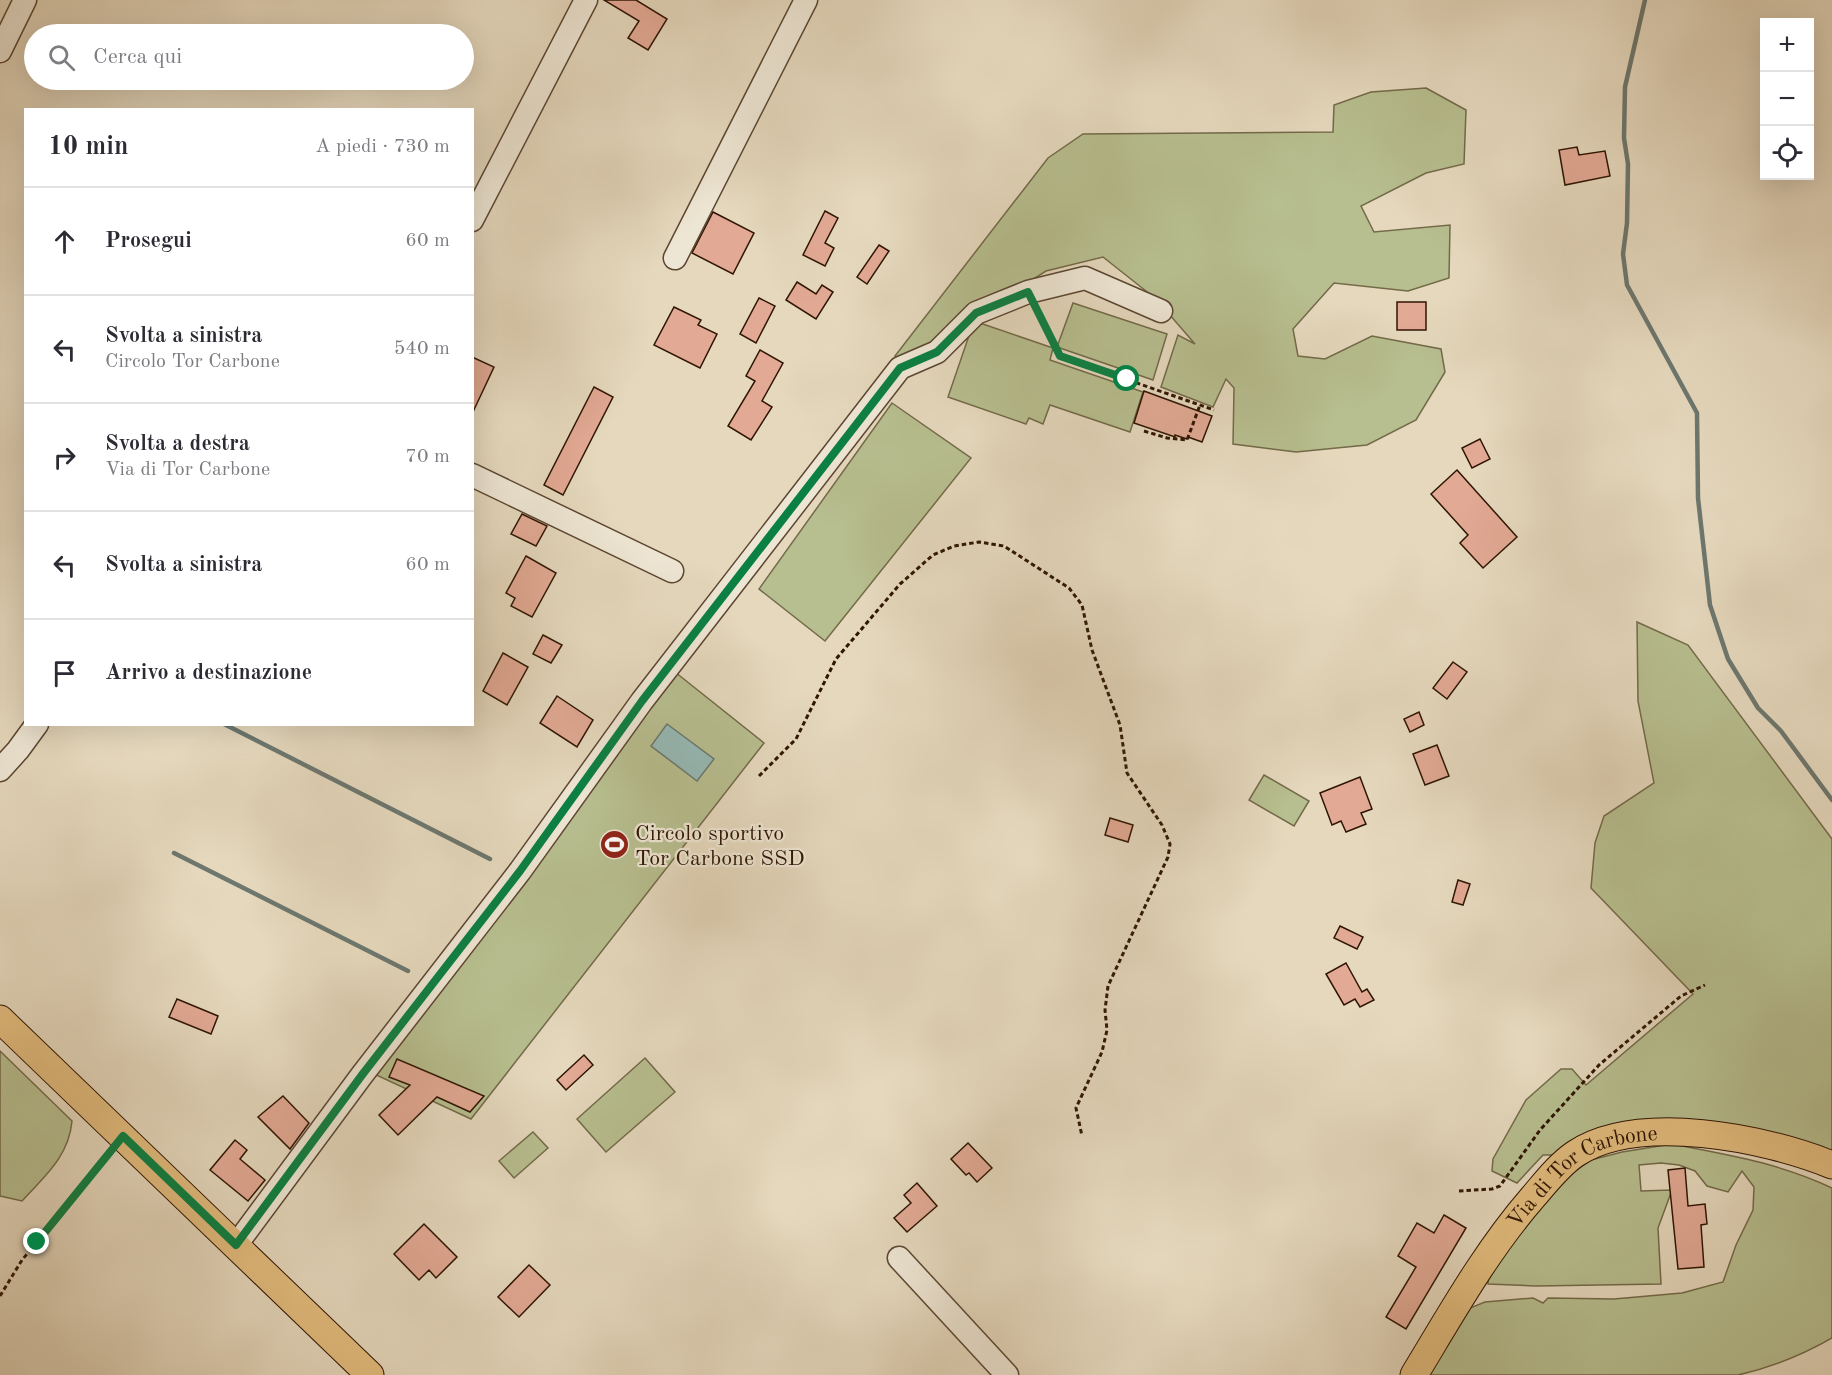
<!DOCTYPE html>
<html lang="it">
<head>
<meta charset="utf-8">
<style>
	body { margin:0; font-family:"Old Standard TT",serif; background:#f7f7f7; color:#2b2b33 }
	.controls { position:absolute; right:18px; top:18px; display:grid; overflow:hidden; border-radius:0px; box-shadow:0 6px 24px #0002 }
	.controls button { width:54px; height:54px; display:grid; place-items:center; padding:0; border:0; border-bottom:2px solid #e1e1e2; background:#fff; color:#2b2b33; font:30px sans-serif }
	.stop { position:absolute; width:18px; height:18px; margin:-14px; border:4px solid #0b8043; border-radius:50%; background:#fff }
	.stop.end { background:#0b8043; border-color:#fff; box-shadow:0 2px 6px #0008 }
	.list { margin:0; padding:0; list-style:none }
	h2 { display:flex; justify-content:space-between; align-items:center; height:78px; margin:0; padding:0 24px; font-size:26px }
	h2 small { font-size:20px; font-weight:400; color:#7c7c81 }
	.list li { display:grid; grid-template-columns:39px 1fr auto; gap:18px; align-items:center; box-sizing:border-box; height:108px; padding:0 24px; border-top:2px solid #e1e1e2 }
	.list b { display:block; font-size:22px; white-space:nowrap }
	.list p { margin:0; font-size:20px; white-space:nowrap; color:#7c7c81 }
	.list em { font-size:20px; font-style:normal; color:#7c7c81 }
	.icon { flex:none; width:33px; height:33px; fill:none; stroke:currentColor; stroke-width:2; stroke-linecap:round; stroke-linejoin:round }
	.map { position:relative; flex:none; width:1832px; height:1375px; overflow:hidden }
	.search { position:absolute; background:#fff; box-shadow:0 6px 24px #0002; left:24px; top:24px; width:450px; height:66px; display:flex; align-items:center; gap:15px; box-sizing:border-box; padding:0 21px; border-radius:33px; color:#7c7c81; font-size:22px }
	.panel { position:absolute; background:#fff; box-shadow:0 6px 24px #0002; left:24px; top:108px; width:450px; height:618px; border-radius:0px }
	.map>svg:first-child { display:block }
	.green { fill:#b7be8f; stroke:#736a49; stroke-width:1.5 }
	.water { fill:#96b9b5; stroke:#6d776e; stroke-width:1.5 }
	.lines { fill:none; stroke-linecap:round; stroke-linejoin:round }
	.stream { stroke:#6d776e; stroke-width:4.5 }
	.building { fill:#e2a994; stroke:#2f1503; stroke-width:1.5 }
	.minor-casing { stroke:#5c4632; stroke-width:25 }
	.major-casing { stroke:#2f1503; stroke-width:29 }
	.path { stroke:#2f1503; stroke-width:3; stroke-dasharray:4.5 3; stroke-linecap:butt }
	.minor { stroke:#eee6d4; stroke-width:22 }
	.major { stroke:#e2bc7e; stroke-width:27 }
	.route { stroke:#0b8043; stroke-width:8 }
	.labels { text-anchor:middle; stroke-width:4.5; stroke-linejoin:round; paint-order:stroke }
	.poi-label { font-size:22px; fill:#2f1503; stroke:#eee6d4; text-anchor:start }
	.street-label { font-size:22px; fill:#2f1503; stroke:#eee6d4 }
</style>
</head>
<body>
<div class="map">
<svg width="1832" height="1375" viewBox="0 0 1832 1375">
	<rect width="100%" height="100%" fill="#e5d8bd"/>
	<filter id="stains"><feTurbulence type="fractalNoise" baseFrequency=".00333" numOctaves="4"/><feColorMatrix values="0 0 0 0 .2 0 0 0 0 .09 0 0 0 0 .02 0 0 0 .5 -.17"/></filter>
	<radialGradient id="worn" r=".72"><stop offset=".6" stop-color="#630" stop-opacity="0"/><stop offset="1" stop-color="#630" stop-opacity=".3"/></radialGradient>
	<g class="green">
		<polygon points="1426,88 1466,110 1464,164 1426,173 1361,206 1374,232 1450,225 1449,278 1408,291 1334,283 1293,329 1298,356 1325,359 1372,336 1441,349 1445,372 1416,420 1367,445 1296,452 1233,444 1234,388 1226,379 1213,407 1161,387 1178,335 1195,344 1156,299 1103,257 1046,271 977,315 906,369 895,356 1048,158 1083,134 1333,132 1334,105 1371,92"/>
		<polygon points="1073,303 1167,334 1153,380 1057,347"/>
		<polygon points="974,321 1053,348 1050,360 1143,392 1130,432 1050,405 1043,424 1029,418 1026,424 948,397"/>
		<polygon points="892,403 971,458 825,641 759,589"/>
		<polygon points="1637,622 1688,645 1832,839 1832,1159 1681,1122 1556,1155 1543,1155 1517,1183 1492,1171 1493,1159 1526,1100 1561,1069 1572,1069 1586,1085 1693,994 1591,888 1595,843 1604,816 1654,783 1638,701"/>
		<polygon points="675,672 764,743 471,1119 372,1073"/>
		<polygon points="1264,775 1309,801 1294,826 1249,800"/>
		<path d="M0,1051L72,1121C69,1156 45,1176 22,1201L0,1196Z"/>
		<polygon points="645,1058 675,1092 606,1152 577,1119"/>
		<polygon points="533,1132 548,1148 514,1178 499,1161"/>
		<path d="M1672,1144C1729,1155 1779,1163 1832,1188V1338C1801,1356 1773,1367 1738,1375H1426L1465,1310L1485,1302L1533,1298L1543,1303L1548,1298L1614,1299L1682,1293L1723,1282L1736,1245L1753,1210L1754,1187L1742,1171L1728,1192L1707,1186L1695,1171L1679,1165L1661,1163L1639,1165L1641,1191L1672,1190L1658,1228L1661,1284L1536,1286L1488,1284L1489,1271L1553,1187L1591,1160L1622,1152Z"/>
	</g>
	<polygon class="water" points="667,724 714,759 697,781 651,746"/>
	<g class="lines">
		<g class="stream">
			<polyline points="1645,0 1625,87 1624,138 1628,164 1627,223 1623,254 1627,285 1697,413 1698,498 1710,605 1728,659 1758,708 1781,731 1832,800"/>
			<polyline points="224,724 490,859"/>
			<polyline points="174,853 408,971"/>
		</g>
	</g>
	<g class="building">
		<polygon points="604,0 636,0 667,19 648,50 628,38 639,21"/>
		<polygon points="1577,147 1579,155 1605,151 1610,176 1565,185 1559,150"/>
		<polygon points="825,211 838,218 825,243 834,248 825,266 803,255"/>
		<polygon points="713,212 754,233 733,274 692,253"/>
		<polygon points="879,245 889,251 867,284 857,277"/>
		<polygon points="797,282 816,294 822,285 833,292 816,319 786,300"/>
		<polygon points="759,298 775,306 756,343 740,334"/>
		<rect x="1397" y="302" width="29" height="28"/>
		<polygon points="674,307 701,320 698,325 717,334 700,368 654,345"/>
		<polygon points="760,350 783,363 762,401 772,407 751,440 728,426 755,381 746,376"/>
		<polygon points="472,357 494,367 472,414"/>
		<polygon points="594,387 613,397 563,495 544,485"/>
		<polygon points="1144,391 1212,416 1202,442 1188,437 1187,439 1175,435 1175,437 1134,423"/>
		<polygon points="1480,439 1490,459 1472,468 1462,448"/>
		<polygon points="1457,470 1517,537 1483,568 1460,543 1468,535 1431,494"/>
		<polygon points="522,514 547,526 536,546 511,534"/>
		<polygon points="526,556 556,573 532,617 511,606 515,598 506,593"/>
		<polygon points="543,635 562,645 551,663 533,654"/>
		<polygon points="503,653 528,667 507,705 483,691"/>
		<polygon points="1453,662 1467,672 1447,699 1433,688"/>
		<polygon points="557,696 593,720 577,747 540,723"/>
		<polygon points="1419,712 1424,725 1410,732 1404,719"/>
		<polygon points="1437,745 1449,776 1425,785 1413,754"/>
		<polygon points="1360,777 1372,809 1361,813 1366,824 1346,832 1341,821 1332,825 1320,793"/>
		<polygon points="1110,818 1133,825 1128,842 1105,835"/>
		<polygon points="1458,880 1470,884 1463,905 1452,902"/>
		<polygon points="1340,926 1363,937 1357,949 1334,938"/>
		<polygon points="1346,963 1362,992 1367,989 1374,1000 1360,1007 1355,999 1344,1005 1326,974"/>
		<polygon points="177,999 218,1016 211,1034 169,1017"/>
		<polygon points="584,1055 593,1065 566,1090 557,1080"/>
		<polygon points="397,1059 484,1096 470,1112 437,1097 398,1135 379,1115 410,1085 389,1077"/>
		<polygon points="283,1096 309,1123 290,1149 258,1117"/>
		<polygon points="235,1140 247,1150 240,1159 265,1180 248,1201 210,1170"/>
		<polygon points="968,1143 992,1168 977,1182 969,1173 966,1175 951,1159"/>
		<polygon points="1685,1168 1688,1206 1705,1204 1707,1224 1701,1225 1704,1267 1678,1269 1668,1170"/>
		<polygon points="917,1183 937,1206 907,1232 894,1218 911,1203 904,1195"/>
		<polygon points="1444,1215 1466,1228 1406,1329 1386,1317 1416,1267 1398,1256 1417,1223 1434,1233"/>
		<polygon points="424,1224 457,1257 436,1278 429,1270 419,1280 394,1254"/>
		<polygon points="529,1265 550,1285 519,1317 498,1297"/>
	</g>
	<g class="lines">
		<defs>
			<g id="minor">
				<polyline points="0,51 25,0"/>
				<polyline points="472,220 586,0"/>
				<polyline points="675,258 806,0"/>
				<polyline points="472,475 672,571"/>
				<polyline points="0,770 18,750 37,724"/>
				<polyline points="236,1245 362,1075 520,871 642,701 900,368 937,352 976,313 1028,292 1085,278 1161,311"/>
				<polyline points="899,1258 1007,1375"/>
			</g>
			<g id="major">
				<polyline points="0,1019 370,1375"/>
				<path id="s1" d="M1414,1375C1451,1314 1486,1251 1533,1197C1546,1182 1559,1165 1575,1154C1638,1112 1766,1138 1832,1165"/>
			</g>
		</defs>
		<use href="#minor" class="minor-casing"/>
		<use href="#major" class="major-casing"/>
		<g class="path">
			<polyline points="1036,307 1060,356 1214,410"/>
			<polyline points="1144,431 1167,438 1187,440 1200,405"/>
			<polyline points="759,776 796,739 836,659 900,584 933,555 954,546 979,542 1004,546 1069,588 1082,605 1092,650 1120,725 1127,773 1162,825 1170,844 1168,857 1108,986 1105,1010 1107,1030 1102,1052 1076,1108 1082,1136"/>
			<polyline points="1459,1191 1492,1189 1500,1186 1540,1130 1599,1065 1681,996 1705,985"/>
			<polyline points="0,1296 22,1260 109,1154"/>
		</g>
		<use href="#minor" class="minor"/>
		<use href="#major" class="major"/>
	</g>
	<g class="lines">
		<polyline class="route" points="37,1242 123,1136 236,1245 362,1075 520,871 642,701 900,368 937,352 976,313 1028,292 1060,356 1127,379"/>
	</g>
	<defs>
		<symbol id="stadium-disc" viewBox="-11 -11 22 22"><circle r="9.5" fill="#8f2418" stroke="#eee6d4"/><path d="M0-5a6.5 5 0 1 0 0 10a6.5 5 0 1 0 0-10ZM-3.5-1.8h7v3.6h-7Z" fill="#fff"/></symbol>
	</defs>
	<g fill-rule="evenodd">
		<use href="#stadium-disc" x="598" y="828" width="33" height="33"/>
	</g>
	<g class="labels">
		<g class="poi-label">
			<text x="635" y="840">Circolo sportivo<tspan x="635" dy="25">Tor Carbone SSD</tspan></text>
		</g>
		<g class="street-label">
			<text dy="8" stroke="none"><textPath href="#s1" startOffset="270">Via di Tor Carbone</textPath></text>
		</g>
	</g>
	<rect width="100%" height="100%" filter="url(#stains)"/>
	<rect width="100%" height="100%" fill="url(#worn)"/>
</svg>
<div class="controls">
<button>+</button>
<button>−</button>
<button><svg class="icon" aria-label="locate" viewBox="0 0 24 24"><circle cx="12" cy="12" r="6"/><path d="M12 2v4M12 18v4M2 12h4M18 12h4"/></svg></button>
</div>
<div class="stop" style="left:1127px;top:379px"></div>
<div class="stop end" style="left:37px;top:1242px"></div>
<div class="search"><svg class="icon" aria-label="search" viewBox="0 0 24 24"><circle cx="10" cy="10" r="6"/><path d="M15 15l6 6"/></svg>Cerca qui</div>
<section class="panel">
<h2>10 min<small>A piedi · 730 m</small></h2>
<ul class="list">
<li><svg class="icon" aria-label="ahead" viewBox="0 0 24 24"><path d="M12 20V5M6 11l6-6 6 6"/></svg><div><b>Prosegui</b></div><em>60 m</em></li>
<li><svg class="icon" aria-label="left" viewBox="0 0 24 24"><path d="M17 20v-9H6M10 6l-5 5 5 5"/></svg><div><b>Svolta a sinistra</b><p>Circolo Tor Carbone</p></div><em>540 m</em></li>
<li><svg class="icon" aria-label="right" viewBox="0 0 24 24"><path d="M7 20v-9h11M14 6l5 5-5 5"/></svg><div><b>Svolta a destra</b><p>Via di Tor Carbone</p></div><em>70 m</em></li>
<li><svg class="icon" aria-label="left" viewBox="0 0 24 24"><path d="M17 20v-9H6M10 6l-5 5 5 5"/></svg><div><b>Svolta a sinistra</b></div><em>60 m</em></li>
<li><svg class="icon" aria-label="arrive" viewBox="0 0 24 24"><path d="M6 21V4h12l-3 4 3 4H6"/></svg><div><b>Arrivo a destinazione</b></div></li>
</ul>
</section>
</div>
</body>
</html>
